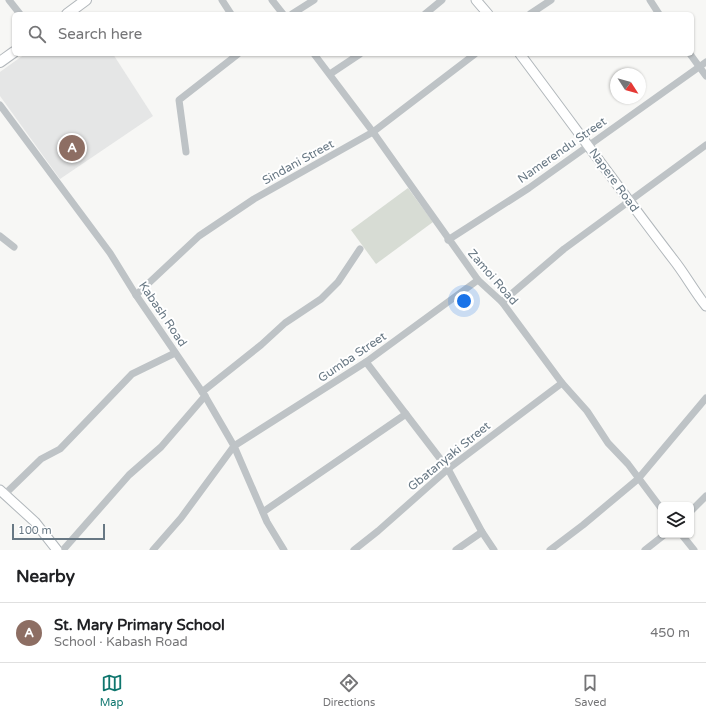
<!DOCTYPE html>
<html lang="en">
<head>
<meta charset="utf-8">
<style>
	body { margin:0; font-family:"Varela Round",sans-serif; background:#f6f6f6; color:#202124 }
	.controls { position:absolute; right:12px; bottom:12px; display:grid; overflow:hidden; border-radius:6px; box-shadow:0 1px 3px #0004 }
	.controls button { width:36px; height:36px; display:grid; place-items:center; padding:0; border:0; border-bottom:1px solid #e0e0e0; background:#fff; color:#202124; font:20px sans-serif }
	.compass { position:absolute; left:610px; top:68px; width:36px; height:36px; border-radius:50%; background:#fff; box-shadow:0 1px 3px #0004; rotate:126deg }
	.scale { position:absolute; left:12px; bottom:10px; width:93px; box-sizing:border-box; padding-left:4px; border:2px solid #687884; border-top:0; font-size:11px; line-height:14px; white-space:nowrap; color:#687884; -webkit-text-stroke:3px #fff; paint-order:stroke }
	.you { position:absolute; left:464px; top:301px; width:14px; height:14px; margin:-10px; border:3px solid #fff; border-radius:50%; background:#1a73e8; box-shadow:0 0 0 6px #1a73e833 }
	.badge { display:grid; place-items:center; width:26px; height:26px; border-radius:50%; background:#0f766e; color:#fff; font-size:13px; font-weight:700 }
	.pin { position:absolute; translate:-50% -50%; border:2px solid #fff; box-shadow:0 1px 4px #0006 }
	.list { margin:0; padding:0; list-style:none }
	h2 { display:flex; justify-content:space-between; align-items:center; height:52px; margin:0; padding:0 16px; font-size:17px }
	h2 small { font-size:13px; font-weight:400; color:#757577 }
	.list li { display:grid; grid-template-columns:26px 1fr auto; gap:12px; align-items:center; box-sizing:border-box; height:60px; padding:0 16px; border-top:1px solid #e0e0e0 }
	.list b { display:block; font-size:15px; white-space:nowrap }
	.list p { margin:0; font-size:13px; white-space:nowrap; color:#757577 }
	.list em { font-size:13px; font-style:normal; color:#757577 }
	.icon { flex:none; width:22px; height:22px; fill:none; stroke:currentColor; stroke-width:2; stroke-linecap:round; stroke-linejoin:round }
	.map { position:relative; flex:none; width:706px; height:550px; overflow:hidden }
	.search { position:absolute; background:#fff; box-shadow:0 1px 3px #0004; left:12px; right:12px; top:12px; height:44px; display:flex; align-items:center; gap:10px; box-sizing:border-box; padding:0 14px; border-radius:6px; color:#757577; font-size:15px }
	.sheet { height:112px; background:#fff }
	nav { display:flex; justify-content:space-around; align-items:center; box-sizing:border-box; height:56px; border-top:1px solid #e0e0e0; background:#fff; font-size:11px; color:#757577 }
	nav a { display:grid; justify-items:center; gap:2px }
	nav .on { color:#0f766e }
	.map>svg:first-child { display:block }
	.built { fill:#e5e6e6 }
	.grass { fill:#d7dcd4 }
	.lines { fill:none; stroke-linecap:round; stroke-linejoin:round }
	.secondary-casing { stroke:#b1b7bb; stroke-width:11 }
	.primary-casing { stroke:#b2b7bb; stroke-width:12 }
	.street { stroke:#bec3c6; stroke-width:7 }
	.secondary { stroke:#fff; stroke-width:9 }
	.primary { stroke:#fff; stroke-width:10 }
	.labels { text-anchor:middle; stroke-width:4; stroke-linejoin:round; paint-order:stroke }
	.street-label { font-size:12px; fill:#687884; stroke:#fff }
</style>
</head>
<body>
<div class="map">
<svg width="706" height="550" viewBox="0 0 706 550">
	<rect width="100%" height="100%" fill="#f7f7f5"/>
	<polygon class="built" points="25,54 113,54 153,116 60,179 0,96 0,72"/>
	<polygon class="grass" points="408,188 433,222 376,264 351,230"/>
	<g class="lines">
		<defs>
			<g id="secondary">
				<polyline points="476,0 488,14"/>
				<path d="M520,54C571,122 621,191 673,259C685,274 694,291 706,306"/>
				<polyline points="0,490 35,522 57,550"/>
			</g>
			<g id="primary">
				<polyline points="67,14 86,0"/>
				<polyline points="0,62 14,52"/>
			</g>
		</defs>
		<use href="#secondary" class="secondary-casing"/>
		<use href="#primary" class="primary-casing"/>
		<g class="street">
			<polyline points="9,0 20,14"/>
			<polyline points="222,0 231,14"/>
			<polyline points="272,0 283,14"/>
			<polyline points="650,0 659,14"/>
			<polyline points="292,14 314,0"/>
			<polyline points="425,14 442,0"/>
			<polyline points="530,14 551,0"/>
			<polyline points="314,54 373,132 478,280 502,302 562,383 587,411 608,443 628,464 661,508"/>
			<polyline points="690,54 706,76"/>
			<polyline points="330,74 360,54"/>
			<polyline points="0,105 110,253 136,295 205,396 234,446 267,522 284,550"/>
			<polyline points="186,152 179,100 238,54"/>
			<polyline points="0,236 14,247"/>
			<polyline points="448,240 529,188 706,62"/>
			<polyline points="136,295 199,236 254,199 373,132 475,54"/>
			<polyline points="502,302 564,249 706,145"/>
			<polyline points="366,362 448,469 482,532 494,550"/>
			<polyline points="202,392 261,345 285,323 321,299 338,282 360,249"/>
			<polyline points="4,495 41,459 60,449 132,374 175,353"/>
			<polyline points="691,511 706,496"/>
			<polyline points="263,512 406,414"/>
			<polyline points="682,535 694,550"/>
			<polyline points="63,550 129,475 161,447 205,396"/>
			<polyline points="153,550 181,518 234,446 366,362 478,280"/>
			<polyline points="354,550 378,531 448,469 562,383"/>
			<polyline points="456,550 482,532"/>
			<polyline points="550,550 583,525 638,479 706,398"/>
			<polyline points="645,550 664,535"/>
		</g>
		<use href="#secondary" class="secondary"/>
		<use href="#primary" class="primary"/>
	</g>
	<g class="labels">
		<g class="street-label">
			<text transform="translate(562 150) rotate(-35)" y="4">Namerendu Street</text>
			<text transform="translate(298 162) rotate(-29)" y="4">Sindani Street</text>
			<text transform="translate(614 180) rotate(54)" y="4">Napere Road</text>
			<text transform="translate(493 277) rotate(49)" y="4">Zamoi Road</text>
			<text transform="translate(163 314) rotate(56)" y="4">Kabash Road</text>
			<text transform="translate(352 357) rotate(-34)" y="4">Gumba Street</text>
			<text transform="translate(449 456) rotate(-39)" y="4">Gbatanyaki Street</text>
		</g>
	</g>
</svg>
<div class="controls">
<button><svg class="icon" aria-label="layers" viewBox="0 0 24 24"><path d="M12 4l9 5-9 5-9-5zM3 14l9 5 9-5"/></svg></button>
</div>
<svg class="compass" viewBox="-18 -18 36 36"><path d="M0-13l5 13h-10z" fill="#e53935"/><path d="M0 13l5-13h-10z" fill="#757577"/></svg>
<div class="scale">100 m</div>
<div class="you"></div>
<div class="pin badge" style="left:72px;top:148px;background:#8d6e63">A</div>
<div class="search"><svg class="icon" aria-label="search" viewBox="0 0 24 24"><circle cx="10" cy="10" r="6"/><path d="M15 15l6 6"/></svg>Search here</div>
</div>
<section class="sheet">
<h2>Nearby<small></small></h2>
<ul class="list">
<li><span class="badge" style="background:#8d6e63">A</span><div><b>St. Mary Primary School</b><p>School · Kabash Road</p></div><em>450 m</em></li>
</ul>
</section>
<nav>
<a class="on"><svg class="icon" aria-label="map" viewBox="0 0 24 24"><path d="M3 6l6-2 6 2 6-2v14l-6 2-6-2-6 2zM9 4v14M15 6v14"/></svg>Map</a>
<a><svg class="icon" aria-label="directions" viewBox="0 0 24 24"><path d="M12 3l9 9-9 9-9-9zM9 14v-3h6M13 9l2 2-2 2"/></svg>Directions</a>
<a><svg class="icon" aria-label="saved" viewBox="0 0 24 24"><path d="M7 4h10v16l-5-4-5 4z"/></svg>Saved</a>
</nav>
</body>
</html>
